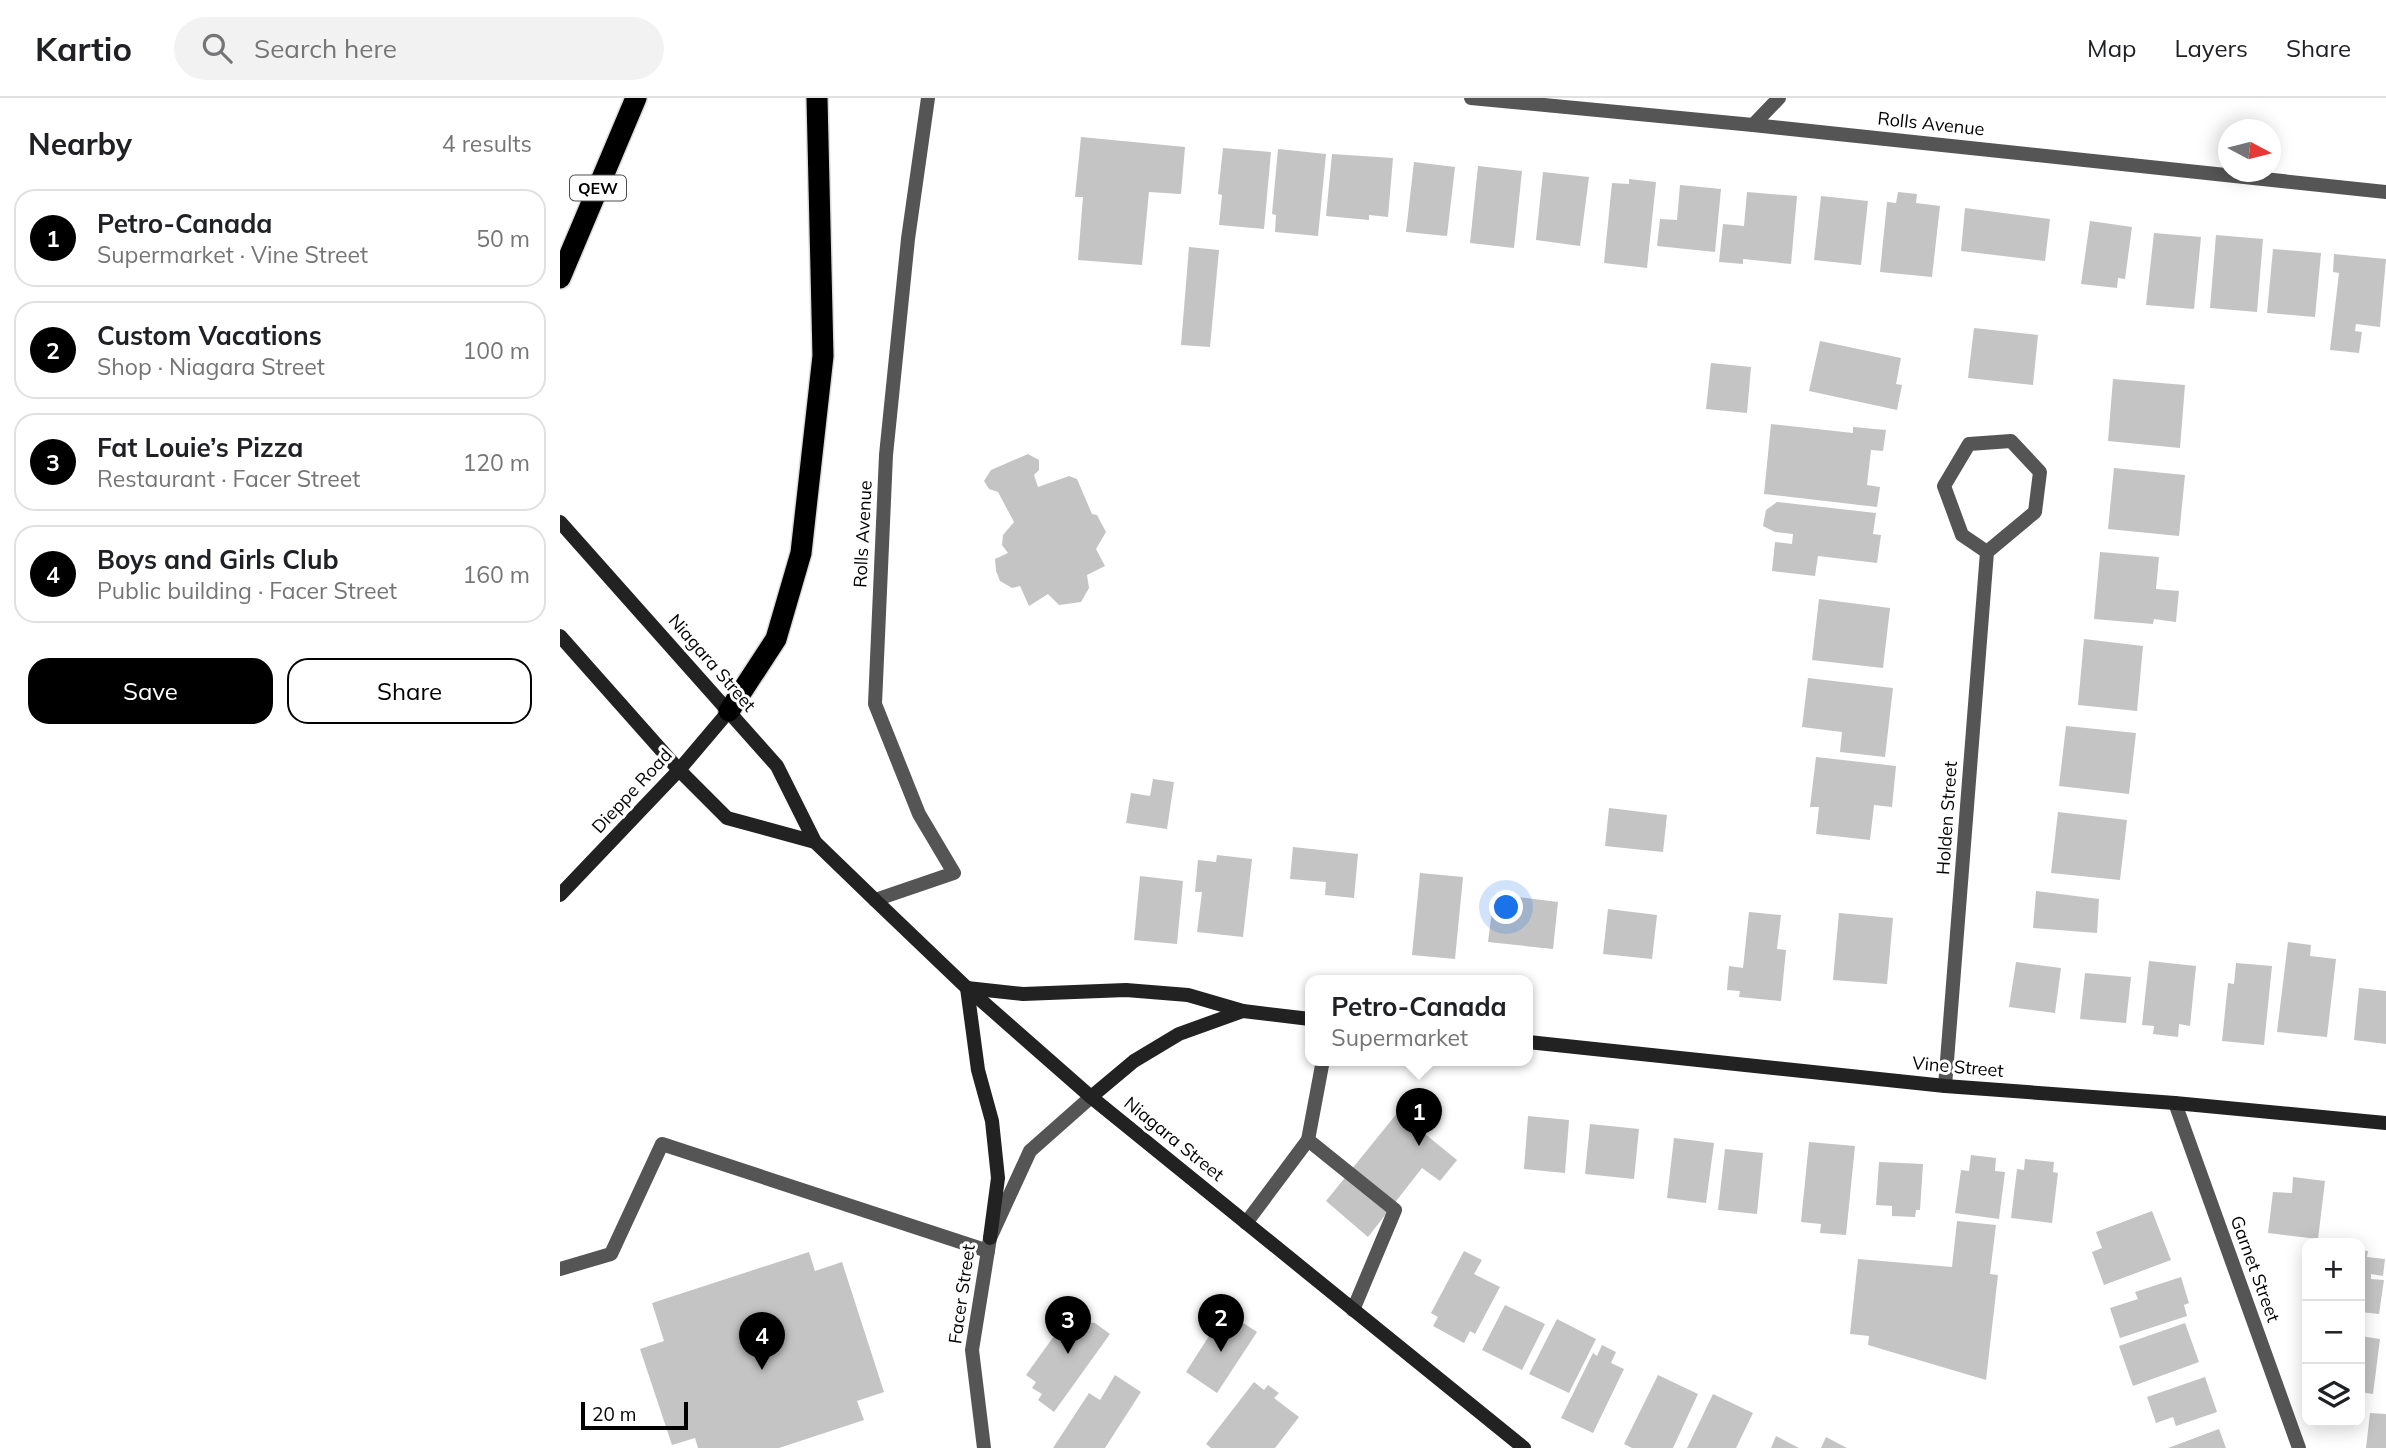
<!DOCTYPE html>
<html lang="en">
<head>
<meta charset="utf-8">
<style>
	body { margin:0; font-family:Mulish,sans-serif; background:#f2f2f2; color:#202124 }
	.controls { position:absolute; right:21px; bottom:21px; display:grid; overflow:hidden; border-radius:14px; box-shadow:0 4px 18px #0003 }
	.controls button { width:63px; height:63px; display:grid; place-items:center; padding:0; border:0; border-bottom:2px solid #e0e0e0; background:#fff; color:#202124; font:35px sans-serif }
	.compass { position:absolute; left:1658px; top:21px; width:63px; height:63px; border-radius:50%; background:#fff; box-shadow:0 4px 18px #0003; rotate:97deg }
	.scale { position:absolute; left:21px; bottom:18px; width:107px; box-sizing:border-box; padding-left:7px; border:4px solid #000; border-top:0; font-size:19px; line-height:24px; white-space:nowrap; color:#000; -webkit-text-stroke:5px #fff; paint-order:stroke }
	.you { position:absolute; left:947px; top:810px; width:24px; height:24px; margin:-18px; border:5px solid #fff; border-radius:50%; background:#1a73e8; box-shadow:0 0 0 10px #1a73e833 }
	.badge { display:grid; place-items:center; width:46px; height:46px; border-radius:50%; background:#000; color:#fff; font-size:23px; font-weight:700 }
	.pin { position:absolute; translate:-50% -58px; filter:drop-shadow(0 2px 4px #0008) }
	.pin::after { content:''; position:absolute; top:37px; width:24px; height:21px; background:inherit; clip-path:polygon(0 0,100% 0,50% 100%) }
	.popup { position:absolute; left:745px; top:877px; width:228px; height:91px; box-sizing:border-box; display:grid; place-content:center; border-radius:14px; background:#fff; filter:drop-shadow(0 2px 5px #0005); font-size:23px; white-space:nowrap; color:#757577 }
	.popup b { font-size:26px; color:#202124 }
	.popup::after { content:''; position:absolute; left:50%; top:100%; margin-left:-14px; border:14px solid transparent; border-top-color:#fff }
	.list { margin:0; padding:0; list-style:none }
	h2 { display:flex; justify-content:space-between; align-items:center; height:91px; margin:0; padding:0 28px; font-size:30px }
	h2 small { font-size:23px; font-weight:400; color:#757577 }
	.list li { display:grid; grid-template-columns:46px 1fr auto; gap:21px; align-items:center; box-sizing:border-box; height:98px; margin:0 14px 14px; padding:0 14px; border:2px solid #e0e0e0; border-radius:21px }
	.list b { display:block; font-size:26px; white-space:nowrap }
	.list p { margin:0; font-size:23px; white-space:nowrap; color:#757577 }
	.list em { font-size:23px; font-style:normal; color:#757577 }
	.actions { display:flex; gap:14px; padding:21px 28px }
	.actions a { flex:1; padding:16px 0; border:2px solid #000; border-radius:21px; text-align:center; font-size:24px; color:#000 }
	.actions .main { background:#000; color:#fff }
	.icon { flex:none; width:38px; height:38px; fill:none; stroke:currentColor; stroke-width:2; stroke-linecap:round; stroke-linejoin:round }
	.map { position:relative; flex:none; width:1826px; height:1350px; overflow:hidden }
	header { display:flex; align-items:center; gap:42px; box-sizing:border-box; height:98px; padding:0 35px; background:#fff; border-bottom:2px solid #e0e0e0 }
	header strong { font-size:33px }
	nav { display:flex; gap:38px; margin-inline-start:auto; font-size:24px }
	.search { width:490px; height:63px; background:#f2f2f2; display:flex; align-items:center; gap:18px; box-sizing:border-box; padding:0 24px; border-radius:38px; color:#757577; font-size:26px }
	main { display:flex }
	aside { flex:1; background:#fff }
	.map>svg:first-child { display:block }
	.building { fill:#c4c4c4 }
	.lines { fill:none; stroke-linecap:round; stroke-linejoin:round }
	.highway-casing { stroke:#dbdbdb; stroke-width:24 }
	.lane { stroke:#555; stroke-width:14 }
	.street { stroke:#555; stroke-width:14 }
	.secondary { stroke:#222; stroke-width:14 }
	.highway { stroke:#000; stroke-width:21 }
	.labels { text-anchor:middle; stroke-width:6; stroke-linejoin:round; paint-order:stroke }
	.shield { fill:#fff; stroke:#4c4c4c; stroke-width:2 }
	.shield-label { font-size:16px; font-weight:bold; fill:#000 }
	.street-label { font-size:18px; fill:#000; stroke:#fff }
</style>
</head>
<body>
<header>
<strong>Kartio</strong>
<div class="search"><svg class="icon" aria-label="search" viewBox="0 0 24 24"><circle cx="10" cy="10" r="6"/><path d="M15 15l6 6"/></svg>Search here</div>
<nav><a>Map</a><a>Layers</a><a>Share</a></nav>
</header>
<main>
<aside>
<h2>Nearby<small>4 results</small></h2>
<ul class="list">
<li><span class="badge">1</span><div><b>Petro-Canada</b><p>Supermarket · Vine Street</p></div><em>50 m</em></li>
<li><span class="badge">2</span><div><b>Custom Vacations</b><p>Shop · Niagara Street</p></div><em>100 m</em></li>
<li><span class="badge">3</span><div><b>Fat Louie’s Pizza</b><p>Restaurant · Facer Street</p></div><em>120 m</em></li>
<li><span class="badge">4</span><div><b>Boys and Girls Club</b><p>Public building · Facer Street</p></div><em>160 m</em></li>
</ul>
<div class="actions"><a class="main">Save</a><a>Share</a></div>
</aside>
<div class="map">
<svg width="1826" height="1350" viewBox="0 0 1826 1350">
	<rect width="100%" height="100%" fill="#fff"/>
	<g class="building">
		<polygon points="521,39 625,49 621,96 589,94 582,167 518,162 523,99 515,99"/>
		<polygon points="663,50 711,54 704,131 659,127 662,97 658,96"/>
		<polygon points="718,51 766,56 758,138 715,134 716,117 712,116"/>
		<polygon points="772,56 833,60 828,119 809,117 809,122 766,118"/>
		<polygon points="854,64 895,69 887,138 846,134"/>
		<polygon points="918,68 962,73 954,150 910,145"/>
		<polygon points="983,74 1029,79 1020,148 976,142"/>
		<polygon points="1069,81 1096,84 1087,170 1044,165 1052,85 1069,86"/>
		<polygon points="1120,87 1161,91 1155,154 1097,148 1100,121 1117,122"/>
		<polygon points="1187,94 1237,98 1231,166 1183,161 1183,166 1159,164 1163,126 1184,128"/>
		<polygon points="1338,94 1357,96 1356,105 1380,108 1372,179 1320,174 1327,104 1336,105"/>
		<polygon points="1261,98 1308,103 1301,167 1254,162"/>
		<polygon points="1405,110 1490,121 1485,163 1401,153"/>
		<polygon points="1530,123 1572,129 1565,181 1558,180 1557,190 1521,186"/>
		<polygon points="1594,135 1641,139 1634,211 1586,207"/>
		<polygon points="1656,137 1703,141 1697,214 1650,210"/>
		<polygon points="629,149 659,152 650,249 621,247"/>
		<polygon points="1713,151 1761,155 1755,219 1707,215"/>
		<polygon points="1774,156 1826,161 1820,229 1796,226 1795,233 1802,234 1799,255 1770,252 1779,175 1773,174"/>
		<polygon points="1414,230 1478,237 1473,287 1408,280"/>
		<polygon points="1260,243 1341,260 1336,286 1342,287 1337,312 1249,293"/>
		<polygon points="1151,265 1191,269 1187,315 1146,311"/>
		<polygon points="1553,281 1625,287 1620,350 1548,343"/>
		<polygon points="1211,326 1293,335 1293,329 1326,332 1323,353 1311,352 1307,387 1320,389 1317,409 1204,396"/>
		<polygon points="468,356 479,362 479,372 474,377 478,389 509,378 517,381 532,416 537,417 546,434 536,451 545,468 527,477 529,490 521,504 499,507 488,496 469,508 460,488 452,490 440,483 436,473 435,461 448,455 442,447 443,437 454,424 438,394 429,391 424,383 431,372"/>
		<polygon points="1554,370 1625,377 1619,438 1548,431"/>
		<polygon points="1217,404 1316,415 1313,436 1321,437 1317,465 1258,458 1255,478 1212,473 1215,444 1232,446 1233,436 1215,434 1203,428 1206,412"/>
		<polygon points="1540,454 1599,459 1596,491 1619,493 1616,524 1594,521 1593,526 1534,521"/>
		<polygon points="1259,501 1330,510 1323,570 1252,562"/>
		<polygon points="1524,541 1583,548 1577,613 1518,607"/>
		<polygon points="1248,580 1333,590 1325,659 1280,654 1282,634 1242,629"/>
		<polygon points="1506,628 1576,635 1569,696 1499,688"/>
		<polygon points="1256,659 1336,668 1332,709 1314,707 1310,742 1256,736 1259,709 1250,709"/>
		<polygon points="593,681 614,684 607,731 566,725 571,695 590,698"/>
		<polygon points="1049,710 1107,717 1103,754 1045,748"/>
		<polygon points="1498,714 1567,722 1560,782 1491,775"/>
		<polygon points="733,749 798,756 794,800 765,797 766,784 730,781"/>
		<polygon points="657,757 692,761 683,839 637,834 642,794 635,794 638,762 656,764"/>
		<polygon points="860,775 903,779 895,861 852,857"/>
		<polygon points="580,778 623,783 617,846 574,842"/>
		<polygon points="1476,793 1539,801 1537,835 1473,830"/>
		<polygon points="934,796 998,804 993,851 928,844"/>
		<polygon points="1048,811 1097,817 1092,861 1043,856"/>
		<polygon points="1189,814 1221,817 1217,851 1226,852 1221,903 1179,899 1180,893 1167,892 1169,868 1183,870"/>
		<polygon points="1279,815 1333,820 1327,886 1273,882"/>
		<polygon points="1728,844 1751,847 1750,858 1776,861 1767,939 1717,934"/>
		<polygon points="1589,863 1636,868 1630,928 1619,926 1618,939 1593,936 1594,928 1582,927"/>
		<polygon points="1456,864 1501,870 1495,915 1449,909"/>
		<polygon points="1676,865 1712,868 1704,947 1662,943 1668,885 1674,886"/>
		<polygon points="1525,875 1571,879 1566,925 1520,921"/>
		<polygon points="1799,890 1826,893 1826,946 1794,942"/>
		<polygon points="838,1014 897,1062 880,1083 862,1070 808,1139 766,1103"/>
		<polygon points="968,1018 1009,1022 1005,1075 964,1071"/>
		<polygon points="1030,1026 1079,1031 1074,1081 1025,1076"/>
		<polygon points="1114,1040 1154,1045 1146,1105 1107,1100"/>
		<polygon points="1249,1044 1295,1048 1286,1137 1260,1135 1261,1126 1241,1124"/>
		<polygon points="1165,1051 1203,1055 1197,1116 1158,1112"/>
		<polygon points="1411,1057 1436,1060 1435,1073 1445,1074 1439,1121 1395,1115 1401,1072 1409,1073"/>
		<polygon points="1465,1061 1494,1064 1493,1074 1498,1075 1492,1125 1451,1120 1457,1071 1464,1072"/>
		<polygon points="1319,1064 1363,1066 1360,1112 1356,1112 1355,1119 1332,1118 1332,1108 1316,1107"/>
		<polygon points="1733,1079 1765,1083 1758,1141 1708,1135 1713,1094 1732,1095"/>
		<polygon points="1592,1113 1611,1162 1544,1187 1532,1154 1542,1150 1536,1134"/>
		<polygon points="1397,1123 1436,1127 1430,1176 1438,1177 1426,1282 1308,1247 1309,1238 1290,1236 1298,1161 1392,1169"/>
		<polygon points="1800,1152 1808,1153 1807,1159 1825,1161 1823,1178 1811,1176 1811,1181 1824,1182 1819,1216 1800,1214"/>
		<polygon points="904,1153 922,1162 914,1176 940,1189 915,1236 910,1233 904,1245 873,1228 878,1219 871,1215"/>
		<polygon points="249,1154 255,1173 282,1164 324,1294 297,1303 304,1322 219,1350 138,1350 135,1340 112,1347 80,1251 104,1243 92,1205"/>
		<polygon points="1621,1179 1629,1205 1624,1207 1627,1218 1560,1240 1550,1210 1578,1201 1575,1194"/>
		<polygon points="945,1207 985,1226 962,1272 922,1252"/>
		<polygon points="665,1213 697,1234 657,1295 626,1274"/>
		<polygon points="997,1221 1036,1241 1009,1295 969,1276"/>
		<polygon points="514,1223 535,1225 550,1236 494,1314 478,1302 482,1296 472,1290 476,1284 466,1277 499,1231 505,1236"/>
		<polygon points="1625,1225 1639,1264 1573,1288 1559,1248"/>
		<polygon points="1800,1238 1820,1241 1813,1296 1800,1294"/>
		<polygon points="1042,1247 1056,1254 1051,1265 1064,1271 1033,1335 1001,1320 1033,1255 1037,1258"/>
		<polygon points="555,1277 581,1294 545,1350 493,1350 529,1295 540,1302"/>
		<polygon points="1098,1277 1138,1296 1113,1350 1072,1350 1064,1346"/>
		<polygon points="1645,1279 1657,1314 1616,1328 1613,1319 1596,1325 1587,1299"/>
		<polygon points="694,1284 704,1292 708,1287 719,1295 714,1300 739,1319 715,1350 651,1350 646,1346"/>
		<polygon points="1153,1296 1193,1315 1176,1350 1127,1350"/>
		<polygon points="1810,1315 1826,1316 1826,1350 1806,1350"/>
		<polygon points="1659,1331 1666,1350 1608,1350"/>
		<polygon points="1216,1338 1239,1350 1211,1350"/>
		<polygon points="1266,1339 1287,1350 1261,1350"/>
	</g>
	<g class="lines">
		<defs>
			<g id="highway">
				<polyline points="0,180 76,0"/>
				<polyline points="169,613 216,541 241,455 263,258 257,0"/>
			</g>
		</defs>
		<use href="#highway" class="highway-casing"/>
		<g class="lane">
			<polyline points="763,962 748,1042 835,1112 793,1212"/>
			<polyline points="686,1125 748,1042"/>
			<polyline points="0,1171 51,1156 102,1046 428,1153"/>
		</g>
		<g class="street">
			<polyline points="911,0 1193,27 1826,94"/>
			<polyline points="1193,27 1219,0"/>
			<polyline points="315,802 394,775 359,716 315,606 326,357 348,141 368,0"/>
			<polyline points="1385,988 1427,454 1475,414 1480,374 1451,343 1409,346 1384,388 1402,437 1427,454"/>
			<polyline points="1615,1005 1739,1350"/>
			<polyline points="424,1350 412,1252 430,1140 470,1053 531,999"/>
		</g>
		<g class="secondary">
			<polyline points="0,424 217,668 255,744 315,802 407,890 531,999 964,1350"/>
			<polyline points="0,538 119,672 167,720 255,744"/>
			<polyline points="0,797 119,672 169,613"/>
			<polyline points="407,890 463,896 566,892 628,897 683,913"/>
			<polyline points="407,890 418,972 432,1023 438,1080 430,1140"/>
			<polyline points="968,944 1385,988 1615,1005 1826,1025"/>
			<polyline points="531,999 574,963 619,936 683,913 750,921"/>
		</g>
		<use href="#highway" class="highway"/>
	</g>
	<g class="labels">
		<rect class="shield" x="10" y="77.5" width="56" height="25" rx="5"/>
		<g class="shield-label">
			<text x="38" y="96">QEW</text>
		</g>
		<g class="street-label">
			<text transform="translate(1371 26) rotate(6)" y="6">Rolls Avenue</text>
			<text transform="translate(303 436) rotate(-87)" y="6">Rolls Avenue</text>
			<text transform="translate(152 565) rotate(49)" y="6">Niagara Street</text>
			<text transform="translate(72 693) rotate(-47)" y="6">Dieppe Road</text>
			<text transform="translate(1387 720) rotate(-86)" y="6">Holden Street</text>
			<text transform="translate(1398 969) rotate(5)" y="6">Vine Street</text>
			<text transform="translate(614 1041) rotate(39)" y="6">Niagara Street</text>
			<text transform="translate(1695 1171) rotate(70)" y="6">Garnet Street</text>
			<text transform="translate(402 1196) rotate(-82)" y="6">Facer Street</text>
		</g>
	</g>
</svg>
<div class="controls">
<button>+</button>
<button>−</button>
<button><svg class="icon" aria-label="layers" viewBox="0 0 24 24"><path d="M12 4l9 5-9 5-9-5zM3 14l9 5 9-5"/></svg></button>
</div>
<svg class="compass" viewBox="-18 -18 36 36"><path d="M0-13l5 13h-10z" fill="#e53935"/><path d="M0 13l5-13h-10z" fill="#757577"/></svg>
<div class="scale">20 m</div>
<div class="you"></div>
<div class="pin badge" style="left:859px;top:1048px">1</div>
<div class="popup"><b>Petro-Canada</b>Supermarket</div>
<div class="pin badge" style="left:661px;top:1254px">2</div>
<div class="pin badge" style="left:508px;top:1256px">3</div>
<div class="pin badge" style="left:202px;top:1272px">4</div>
</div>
</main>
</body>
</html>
